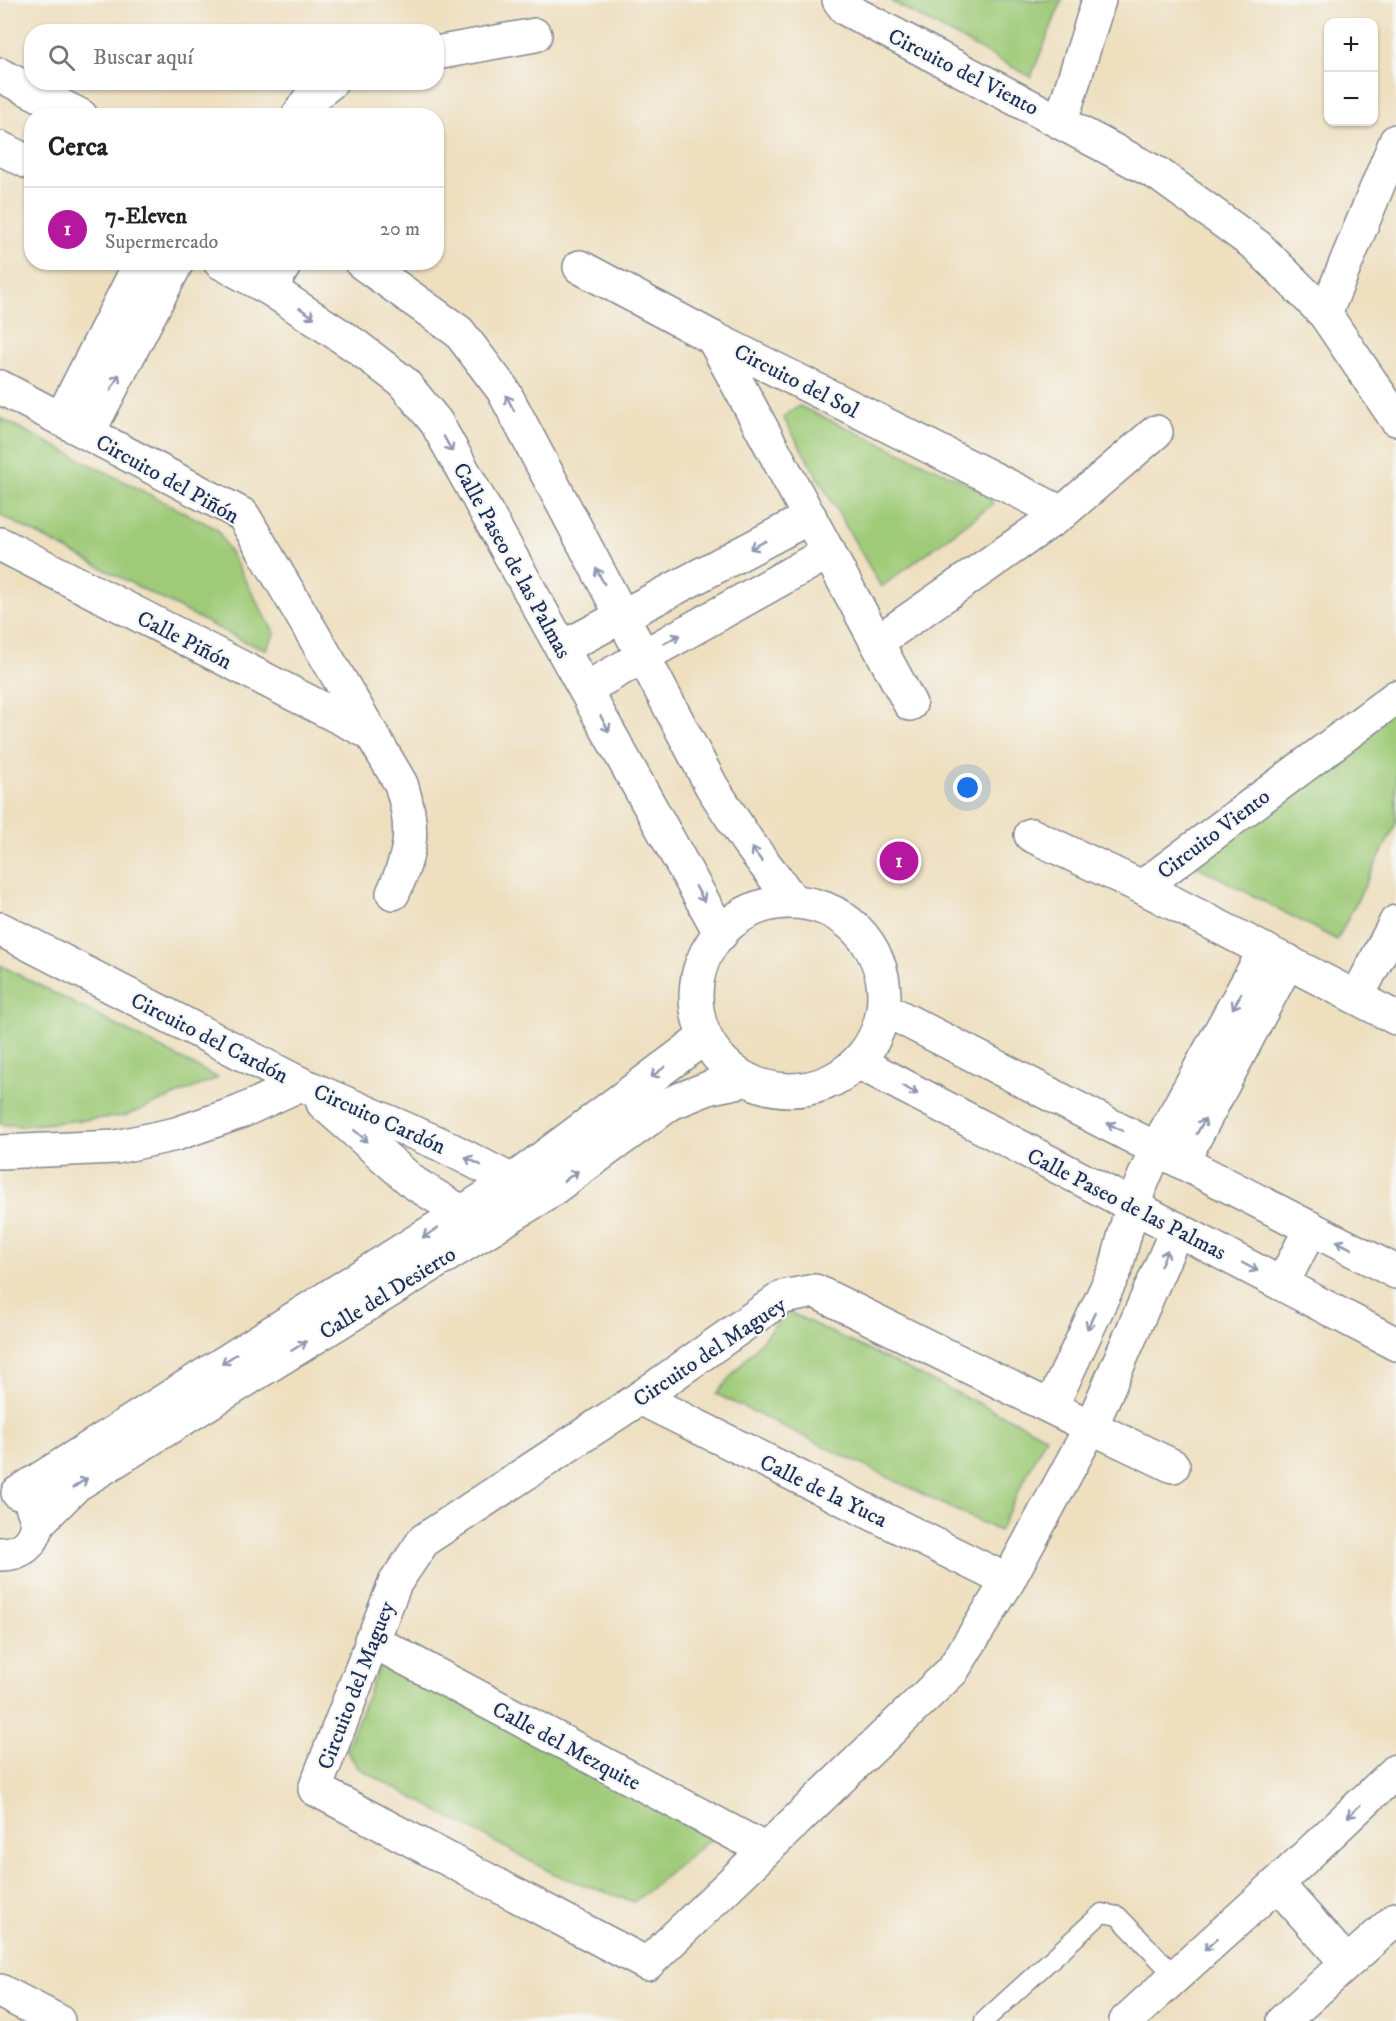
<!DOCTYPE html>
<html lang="es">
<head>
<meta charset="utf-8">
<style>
	body { margin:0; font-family:"IM FELL DW Pica",serif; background:#f2f2f2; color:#222 }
	.controls { position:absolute; right:18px; top:18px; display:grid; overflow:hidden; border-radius:12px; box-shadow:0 2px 4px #0004 }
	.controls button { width:54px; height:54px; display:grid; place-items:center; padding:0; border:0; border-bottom:2px solid #e0e0e0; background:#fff; color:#222; font:30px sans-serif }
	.you { position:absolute; left:968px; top:788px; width:21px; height:21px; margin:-15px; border:4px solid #fff; border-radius:50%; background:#1a73e8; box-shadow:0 0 0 9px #1a73e833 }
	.badge { display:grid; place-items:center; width:39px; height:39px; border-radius:50%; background:#b5179e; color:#fff; font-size:20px; font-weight:700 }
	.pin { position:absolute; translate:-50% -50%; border:3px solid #fff; box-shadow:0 2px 6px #0006 }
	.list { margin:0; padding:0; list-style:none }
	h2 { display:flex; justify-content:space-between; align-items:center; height:78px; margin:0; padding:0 24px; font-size:26px }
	h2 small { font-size:20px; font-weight:400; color:#767676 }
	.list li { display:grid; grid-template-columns:39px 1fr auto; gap:18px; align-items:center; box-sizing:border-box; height:84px; padding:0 24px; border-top:2px solid #e0e0e0 }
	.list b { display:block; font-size:22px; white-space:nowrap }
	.list p { margin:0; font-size:20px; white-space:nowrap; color:#767676 }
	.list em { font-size:20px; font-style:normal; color:#767676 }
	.icon { flex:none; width:33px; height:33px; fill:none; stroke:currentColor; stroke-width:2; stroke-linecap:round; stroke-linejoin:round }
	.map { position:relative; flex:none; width:1396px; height:2021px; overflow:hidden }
	.search { position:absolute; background:#fff; box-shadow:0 2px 4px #0004; left:24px; top:24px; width:420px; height:66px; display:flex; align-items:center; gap:15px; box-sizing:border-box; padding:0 21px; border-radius:24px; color:#767676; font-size:22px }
	.panel { position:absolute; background:#fff; box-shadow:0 2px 4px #0004; left:24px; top:108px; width:420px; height:162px; border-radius:24px }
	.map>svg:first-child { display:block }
	.green { fill:#9fcb78; stroke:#5d7d6b; stroke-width:1.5 }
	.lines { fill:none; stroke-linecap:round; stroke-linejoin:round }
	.service-casing { stroke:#84878e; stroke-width:21 }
	.minor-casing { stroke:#84878e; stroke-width:36 }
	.tertiary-casing { stroke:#84878e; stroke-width:36 }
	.service { stroke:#fff; stroke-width:18 }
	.minor { stroke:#fff; stroke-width:33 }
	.tertiary { stroke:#fff; stroke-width:33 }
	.oneway { stroke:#8d97ae }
	.labels { text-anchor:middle; stroke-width:4.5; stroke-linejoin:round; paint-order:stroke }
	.street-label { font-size:22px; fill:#1b2f5e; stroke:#f6f6f2 }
</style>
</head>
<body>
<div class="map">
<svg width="1396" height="2021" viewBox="0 0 1396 2021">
	<rect width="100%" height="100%" fill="#f6f6f2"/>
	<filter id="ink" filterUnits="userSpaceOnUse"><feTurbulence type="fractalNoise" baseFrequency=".0167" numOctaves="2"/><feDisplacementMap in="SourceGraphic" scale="12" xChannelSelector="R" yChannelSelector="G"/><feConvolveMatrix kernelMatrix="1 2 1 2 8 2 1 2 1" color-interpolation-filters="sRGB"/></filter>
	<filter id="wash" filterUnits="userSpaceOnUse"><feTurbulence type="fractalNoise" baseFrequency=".008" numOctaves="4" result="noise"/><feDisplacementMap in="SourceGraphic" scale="24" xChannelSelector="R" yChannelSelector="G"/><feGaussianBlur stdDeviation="1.35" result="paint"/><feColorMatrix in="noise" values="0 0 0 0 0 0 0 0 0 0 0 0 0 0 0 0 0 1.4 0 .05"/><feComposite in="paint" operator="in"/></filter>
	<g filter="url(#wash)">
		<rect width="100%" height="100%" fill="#eedfbf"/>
		<g class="green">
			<polygon points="893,0 1062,0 1031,77 892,2"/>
			<polygon points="799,406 985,491 993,504 881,587 783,417"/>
			<polygon points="0,418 217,529 275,634 266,649 245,642 0,515"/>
			<polygon points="1396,706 1396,824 1337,940 1193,864"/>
			<polygon points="0,965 218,1078 125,1116 21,1126 0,1124"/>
			<polygon points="787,1311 1046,1436 999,1531 716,1394"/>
			<polygon points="381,1661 713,1837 634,1902 558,1876 358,1768 346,1750"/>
		</g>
	</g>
	<g filter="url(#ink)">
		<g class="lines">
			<defs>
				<polyline id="service" points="984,2021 1102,1913 1118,1916 1175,1976"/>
				<g id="minor">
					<polyline points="839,0 846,9 1158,174 1257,246 1325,314 1396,419"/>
					<polyline points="436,53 535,35"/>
					<polyline points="0,75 81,116"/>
					<polyline points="298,116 308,101 331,82"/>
					<polyline points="1061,121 1099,0"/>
					<polyline points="0,148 32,164"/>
					<polyline points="220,262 270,289 356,346 403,382 436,422 721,934"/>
					<polyline points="361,262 459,332 503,390 712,787 747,841 793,901"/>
					<polyline points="580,267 713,338 1062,513"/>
					<polyline points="270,289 286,262"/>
					<polyline points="1325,314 1396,141"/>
					<polyline points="713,338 910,704"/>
					<path d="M0,387L243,515L401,784C415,828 412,852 393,893"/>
					<polyline points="61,419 141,262"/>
					<polyline points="88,433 177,262"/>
					<polyline points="0,544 370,733"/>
					<polyline points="877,642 1062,513 1156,432"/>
					<polyline points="562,648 810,517"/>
					<polyline points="585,689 829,552"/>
					<polyline points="1031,835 1142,887 1396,1018"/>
					<polyline points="1142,887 1396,697"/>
					<circle cx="790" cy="996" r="94"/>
					<polyline points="0,929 301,1084 440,1144 528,1189"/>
					<polyline points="1357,997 1396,922"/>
					<polyline points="884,1009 1396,1272"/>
					<polyline points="858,1062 1396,1344"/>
					<polyline points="323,1103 414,1183 479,1223"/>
					<polyline points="0,1152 116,1147 176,1134 240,1112 301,1084"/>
					<polyline points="1182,1162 1288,961"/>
					<polyline points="1282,1284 1311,1228"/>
					<polygon points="815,1291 1091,1427 1008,1581 952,1671 647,1964 315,1789 395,1583 424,1540 640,1398 783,1297"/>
					<polyline points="640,1398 1008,1581"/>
					<polyline points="1051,1407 1116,1268 1132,1206 1156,1149 1265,950"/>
					<polyline points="1173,1466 1091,1427 1177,1229"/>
					<polyline points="18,1493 512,1181 705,1037"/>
					<polyline points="38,1523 76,1485 543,1196 671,1103 711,1087 745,1080"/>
					<path d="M0,1554C22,1554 34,1544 38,1523L31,1503"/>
					<polyline points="371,1640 764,1849"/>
					<polyline points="0,1991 58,2021"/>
				</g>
				<g id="tertiary">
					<polyline points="1277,1884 1347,1963"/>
					<polyline points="1126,2021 1277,1884 1396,1771"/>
					<polyline points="1283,2021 1396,1919"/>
				</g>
			</defs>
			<use href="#service" class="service-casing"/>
			<use href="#minor" class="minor-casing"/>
			<use href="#tertiary" class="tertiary-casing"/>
			<use href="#service" class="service"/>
			<use href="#minor" class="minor"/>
			<use href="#tertiary" class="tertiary"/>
		</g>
		<defs><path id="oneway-shaft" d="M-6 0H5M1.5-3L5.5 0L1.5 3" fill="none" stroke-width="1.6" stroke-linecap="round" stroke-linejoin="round" transform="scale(1.5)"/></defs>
		<g class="oneway">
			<use href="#oneway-shaft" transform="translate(307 313) rotate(34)"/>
			<use href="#oneway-shaft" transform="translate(115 382) rotate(-62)"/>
			<use href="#oneway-shaft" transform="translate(510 403) rotate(-118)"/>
			<use href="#oneway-shaft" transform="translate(448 444) rotate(61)"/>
			<use href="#oneway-shaft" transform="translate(758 545) rotate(152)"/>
			<use href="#oneway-shaft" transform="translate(600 576) rotate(-118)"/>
			<use href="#oneway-shaft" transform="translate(672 639) rotate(-29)"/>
			<use href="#oneway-shaft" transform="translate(605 724) rotate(61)"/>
			<use href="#oneway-shaft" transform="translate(757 855) rotate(-128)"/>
			<use href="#oneway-shaft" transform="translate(700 894) rotate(61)"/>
			<use href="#oneway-shaft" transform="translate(1237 1001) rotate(119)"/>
			<use href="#oneway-shaft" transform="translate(658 1072) rotate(143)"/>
			<use href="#oneway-shaft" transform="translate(910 1090) rotate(28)"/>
			<use href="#oneway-shaft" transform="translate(1201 1126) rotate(-62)"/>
			<use href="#oneway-shaft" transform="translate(1115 1127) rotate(-153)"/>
			<use href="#oneway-shaft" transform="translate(361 1136) rotate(41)"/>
			<use href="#oneway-shaft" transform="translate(473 1161) rotate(-153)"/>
			<use href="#oneway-shaft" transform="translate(571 1176) rotate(-36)"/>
			<use href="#oneway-shaft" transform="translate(430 1233) rotate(148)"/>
			<use href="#oneway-shaft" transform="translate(1344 1245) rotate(-153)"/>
			<use href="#oneway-shaft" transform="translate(1164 1258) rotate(-67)"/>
			<use href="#oneway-shaft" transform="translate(1250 1267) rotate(28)"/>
			<use href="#oneway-shaft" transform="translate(1091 1321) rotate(115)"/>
			<use href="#oneway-shaft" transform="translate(299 1346) rotate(-32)"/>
			<use href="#oneway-shaft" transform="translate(229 1359) rotate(147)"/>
			<use href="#oneway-shaft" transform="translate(80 1483) rotate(-34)"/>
			<use href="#oneway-shaft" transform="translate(1354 1811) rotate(136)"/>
			<use href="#oneway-shaft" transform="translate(1211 1944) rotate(138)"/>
		</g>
	</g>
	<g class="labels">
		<g class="street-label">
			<text transform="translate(964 71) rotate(27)" y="8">Circuito del Viento</text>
			<text transform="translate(797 380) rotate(27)" y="8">Circuito del Sol</text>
			<text transform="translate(168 478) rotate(29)" y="8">Circuito del Piñón</text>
			<text transform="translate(513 560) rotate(61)" y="8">Calle Paseo de las Palmas</text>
			<text transform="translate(185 639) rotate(27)" y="8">Calle Piñón</text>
			<text transform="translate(1213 833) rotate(-37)" y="8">Circuito Viento</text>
			<text transform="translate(210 1037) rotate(27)" y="8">Circuito del Cardón</text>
			<text transform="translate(380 1118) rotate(24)" y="8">Circuito Cardón</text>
			<text transform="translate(1127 1203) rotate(27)" y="8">Calle Paseo de las Palmas</text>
			<text transform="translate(387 1292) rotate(-32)" y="8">Calle del Desierto</text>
			<text transform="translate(709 1351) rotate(-34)" y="8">Circuito del Maguey</text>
			<text transform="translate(824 1490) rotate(26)" y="8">Calle de la Yuca</text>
			<text transform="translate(355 1685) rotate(-69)" y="8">Circuito del Maguey</text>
			<text transform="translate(567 1745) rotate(28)" y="8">Calle del Mezquite</text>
		</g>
	</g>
</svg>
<div class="controls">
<button>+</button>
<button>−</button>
</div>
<div class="you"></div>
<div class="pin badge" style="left:899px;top:861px">1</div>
<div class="search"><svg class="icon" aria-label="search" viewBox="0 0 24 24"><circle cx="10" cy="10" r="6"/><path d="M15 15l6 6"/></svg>Buscar aquí</div>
<section class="panel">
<h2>Cerca<small></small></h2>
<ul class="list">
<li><span class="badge">1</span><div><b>7-Eleven</b><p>Supermercado</p></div><em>20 m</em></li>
</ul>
</section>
</div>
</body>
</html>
